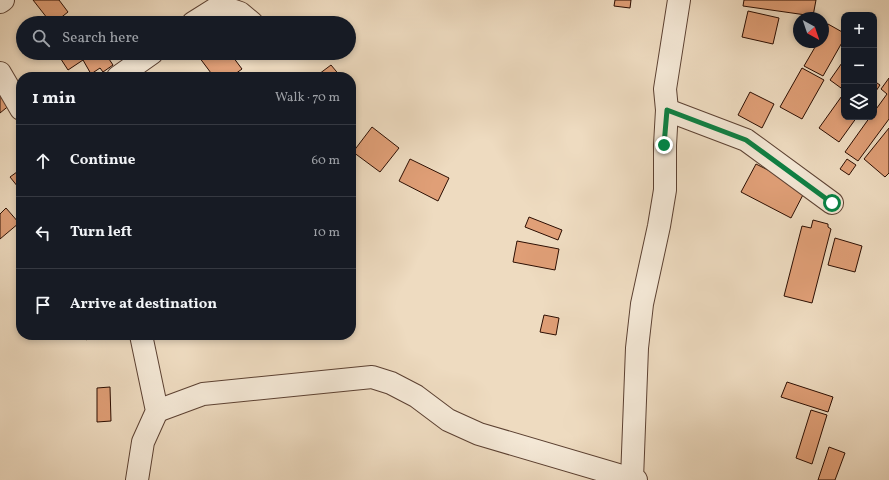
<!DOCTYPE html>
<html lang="en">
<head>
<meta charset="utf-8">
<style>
	body { margin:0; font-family:Vollkorn,serif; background:#20242c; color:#f1f3f6 }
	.controls { position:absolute; right:12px; top:12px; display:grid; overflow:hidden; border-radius:8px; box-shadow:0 2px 6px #0003 }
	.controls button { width:36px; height:36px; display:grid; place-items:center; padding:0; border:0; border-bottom:1px solid #363941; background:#171b24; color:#f1f3f6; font:20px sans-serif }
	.compass { position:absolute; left:793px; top:12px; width:36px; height:36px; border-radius:50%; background:#171b24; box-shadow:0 2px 6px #0003; rotate:140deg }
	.stop { position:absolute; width:12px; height:12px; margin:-9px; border:3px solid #0b8043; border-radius:50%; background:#fff }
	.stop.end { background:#0b8043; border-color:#fff; box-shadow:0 1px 4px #0008 }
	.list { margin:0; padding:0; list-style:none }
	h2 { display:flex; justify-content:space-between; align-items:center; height:52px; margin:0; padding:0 16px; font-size:17px }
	h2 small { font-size:13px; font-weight:400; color:#9ea1a6 }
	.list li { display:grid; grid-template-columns:26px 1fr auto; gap:12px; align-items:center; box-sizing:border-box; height:72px; padding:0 16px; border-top:1px solid #363941 }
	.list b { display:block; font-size:15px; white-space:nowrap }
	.list em { font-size:13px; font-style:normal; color:#9ea1a6 }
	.icon { flex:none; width:22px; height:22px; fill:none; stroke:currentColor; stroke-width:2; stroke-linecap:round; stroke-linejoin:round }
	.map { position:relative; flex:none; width:889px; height:480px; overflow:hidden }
	.search { position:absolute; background:#171b24; box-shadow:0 2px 6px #0003; left:16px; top:16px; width:340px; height:44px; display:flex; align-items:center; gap:10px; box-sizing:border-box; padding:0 14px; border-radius:22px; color:#9ea1a6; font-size:15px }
	.panel { position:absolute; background:#171b24; box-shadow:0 2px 6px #0003; left:16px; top:72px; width:340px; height:268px; border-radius:16px }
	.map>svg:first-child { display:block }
	.building { fill:#e09f77; stroke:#2c0e02 }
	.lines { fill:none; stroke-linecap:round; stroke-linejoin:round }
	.minor-casing { stroke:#5c4132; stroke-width:24 }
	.minor { stroke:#f4e8d6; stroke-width:22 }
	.route { stroke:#0b8043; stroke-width:5 }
</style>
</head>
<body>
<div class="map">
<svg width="889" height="480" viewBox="0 0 889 480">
	<rect width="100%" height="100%" fill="#eedbc0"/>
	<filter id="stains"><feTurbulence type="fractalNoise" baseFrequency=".005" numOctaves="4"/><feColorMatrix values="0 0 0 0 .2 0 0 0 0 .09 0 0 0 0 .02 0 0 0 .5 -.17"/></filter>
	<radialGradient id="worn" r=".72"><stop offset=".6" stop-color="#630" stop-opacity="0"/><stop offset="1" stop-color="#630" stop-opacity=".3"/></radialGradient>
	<g class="building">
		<polygon points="33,0 59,0 68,12 54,23 51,23"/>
		<polygon points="615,0 631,0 630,8 614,6"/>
		<polygon points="744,0 816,0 813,16 743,6"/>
		<polygon points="748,11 779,18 773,44 742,37"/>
		<polygon points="828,24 844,33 844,39 823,76 804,66 818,42 823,42 823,34"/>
		<polygon points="57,53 105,53 113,65 103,72 100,68 91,74 83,60 68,70"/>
		<polygon points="196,53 230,53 242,69 231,77 214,77"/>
		<polygon points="844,60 844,84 841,88 830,80"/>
		<polygon points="331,65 341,77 315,77"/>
		<polygon points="802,68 824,80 802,119 780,107"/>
		<polygon points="889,78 889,119 858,161 845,152 870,117 874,117 874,112 887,94 881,89"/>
		<polygon points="874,81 880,85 874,94"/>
		<polygon points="0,91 11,104 0,113"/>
		<polygon points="750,92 774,104 762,128 738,115"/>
		<polygon points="844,93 844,117 857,117 839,142 819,128"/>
		<polygon points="372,127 399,148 380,172 353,152"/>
		<polygon points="889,128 889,173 885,177 864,159"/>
		<polygon points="410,159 449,178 438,201 399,181"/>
		<polygon points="847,159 856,165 849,175 840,169"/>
		<polygon points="756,164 806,189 791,218 741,192"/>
		<polygon points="21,169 21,184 18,187 10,177"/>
		<polygon points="6,208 19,223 0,239 0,214"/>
		<polygon points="529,217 562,230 558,240 525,227"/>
		<polygon points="813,220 828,224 828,227 831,229 812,303 784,296 802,226 811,228"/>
		<polygon points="835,238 862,246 855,272 828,265"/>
		<polygon points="517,241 559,249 555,270 513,262"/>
		<polygon points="544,315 559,318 556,335 540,332"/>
		<polygon points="82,335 93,335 86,340"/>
		<polygon points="787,382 833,397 828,412 781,397"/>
		<polygon points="110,387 111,421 97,422 97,388"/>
		<polygon points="811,410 827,415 812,464 796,458"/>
		<polygon points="829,447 845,453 835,480 818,480"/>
	</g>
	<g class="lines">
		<defs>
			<g id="minor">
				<polyline points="0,2 3,0"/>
				<polyline points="193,23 220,6 240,13 252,23"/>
				<polyline points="0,73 21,109"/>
				<polyline points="118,77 152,53"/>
				<polyline points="667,110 746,140 832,203"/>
				<polyline points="157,411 203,394 372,377 391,383 416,396 448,420 479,434 632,479"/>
				<polyline points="137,480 143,442 157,411 141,335"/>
				<polyline points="636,480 632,479 637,348 642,304 659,226 665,190 665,145 667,110 665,89 679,0"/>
			</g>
		</defs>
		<use href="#minor" class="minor-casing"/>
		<use href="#minor" class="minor"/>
	</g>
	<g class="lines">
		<polyline class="route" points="664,145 667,110 746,140 832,203"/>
	</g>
	<rect width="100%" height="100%" filter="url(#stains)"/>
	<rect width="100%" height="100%" fill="url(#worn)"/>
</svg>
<div class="controls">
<button>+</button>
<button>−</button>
<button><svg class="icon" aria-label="layers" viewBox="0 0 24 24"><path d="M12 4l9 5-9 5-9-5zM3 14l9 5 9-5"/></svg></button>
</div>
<svg class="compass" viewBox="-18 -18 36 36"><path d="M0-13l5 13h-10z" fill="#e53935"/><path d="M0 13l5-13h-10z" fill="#9ea1a6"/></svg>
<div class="stop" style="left:832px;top:203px"></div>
<div class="stop end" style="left:664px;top:145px"></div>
<div class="search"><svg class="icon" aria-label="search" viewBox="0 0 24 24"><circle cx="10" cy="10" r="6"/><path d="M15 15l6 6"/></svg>Search here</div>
<section class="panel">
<h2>1 min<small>Walk · 70 m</small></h2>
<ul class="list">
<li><svg class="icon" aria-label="ahead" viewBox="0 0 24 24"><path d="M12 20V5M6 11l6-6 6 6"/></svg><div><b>Continue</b></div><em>60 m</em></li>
<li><svg class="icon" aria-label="left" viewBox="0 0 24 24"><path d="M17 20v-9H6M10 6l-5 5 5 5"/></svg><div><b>Turn left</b></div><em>10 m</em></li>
<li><svg class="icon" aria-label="arrive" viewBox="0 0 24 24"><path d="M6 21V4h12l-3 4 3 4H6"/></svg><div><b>Arrive at destination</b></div></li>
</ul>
</section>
</div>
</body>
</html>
